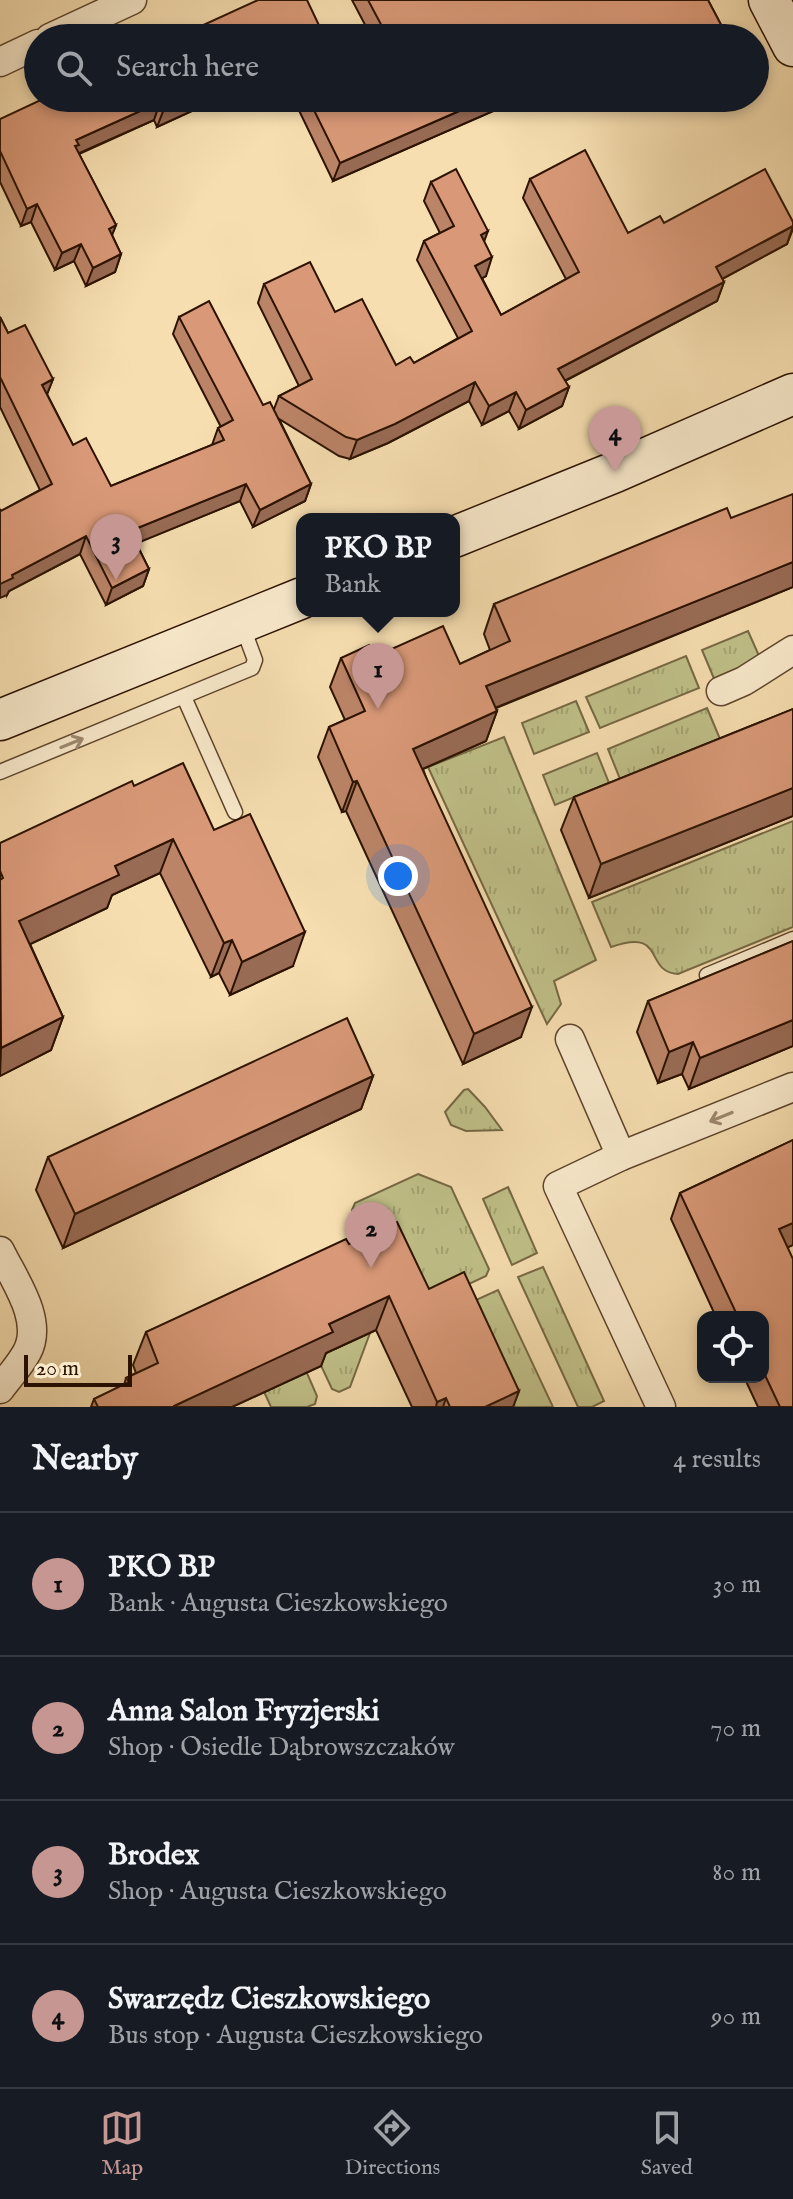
<!DOCTYPE html>
<html lang="en">
<head>
<meta charset="utf-8">
<style>
	body { margin:0; font-family:"IM FELL English",serif; background:#20242c; color:#f1f3f6 }
	.controls { position:absolute; right:24px; bottom:24px; display:grid; overflow:hidden; border-radius:16px; box-shadow:0 4px 12px #0003 }
	.controls button { width:72px; height:72px; display:grid; place-items:center; padding:0; border:0; border-bottom:2px solid #363941; background:#171b24; color:#f1f3f6; font:40px sans-serif }
	.scale { position:absolute; left:24px; bottom:20px; width:108px; box-sizing:border-box; padding-left:8px; border:4px solid #2c1200; border-top:0; font-size:22px; line-height:28px; white-space:nowrap; color:#2c1200; -webkit-text-stroke:6px #f9eacc; paint-order:stroke }
	.you { position:absolute; left:398px; top:876px; width:28px; height:28px; margin:-20px; border:6px solid #fff; border-radius:50%; background:#1a73e8; box-shadow:0 0 0 12px #1a73e833 }
	.badge { display:grid; place-items:center; width:52px; height:52px; border-radius:50%; background:#c59692; color:#111; font-size:26px; font-weight:700 }
	.pin { position:absolute; translate:-50% -66px; filter:drop-shadow(0 2px 4px #0008) }
	.pin::after { content:''; position:absolute; top:42px; width:28px; height:24px; background:inherit; clip-path:polygon(0 0,100% 0,50% 100%) }
	.popup { position:absolute; left:296px; top:513px; width:164px; height:104px; box-sizing:border-box; display:grid; place-content:center; border-radius:16px; background:#171b24; filter:drop-shadow(0 2px 6px #0005); font-size:26px; white-space:nowrap; color:#9ea1a6 }
	.popup b { font-size:30px; color:#f1f3f6 }
	.popup::after { content:''; position:absolute; left:50%; top:100%; margin-left:-16px; border:16px solid transparent; border-top-color:#171b24 }
	.list { margin:0; padding:0; list-style:none }
	h2 { display:flex; justify-content:space-between; align-items:center; height:104px; margin:0; padding:0 32px; font-size:34px }
	h2 small { font-size:26px; font-weight:400; color:#9ea1a6 }
	.list li { display:grid; grid-template-columns:52px 1fr auto; gap:24px; align-items:center; box-sizing:border-box; height:144px; padding:0 32px; border-top:2px solid #363941 }
	.list b { display:block; font-size:30px; white-space:nowrap }
	.list p { margin:0; font-size:26px; white-space:nowrap; color:#9ea1a6 }
	.list em { font-size:26px; font-style:normal; color:#9ea1a6 }
	.icon { flex:none; width:44px; height:44px; fill:none; stroke:currentColor; stroke-width:2; stroke-linecap:round; stroke-linejoin:round }
	.map { position:relative; flex:none; width:793px; height:1407px; overflow:hidden }
	.search { position:absolute; background:#171b24; box-shadow:0 4px 12px #0003; left:24px; right:24px; top:24px; height:88px; display:flex; align-items:center; gap:20px; box-sizing:border-box; padding:0 28px; border-radius:44px; color:#9ea1a6; font-size:30px }
	.sheet { height:680px; background:#171b24 }
	nav { display:flex; justify-content:space-around; align-items:center; box-sizing:border-box; height:112px; border-top:2px solid #363941; background:#171b24; font-size:22px; color:#9ea1a6 }
	nav a { display:grid; justify-items:center; gap:4px }
	nav .on { color:#c59692 }
	.map>svg:first-child { display:block }
	.grass { fill:url(#grass-tufts); stroke:#766944; stroke-width:2 }
	.lines { fill:none; stroke-linecap:round; stroke-linejoin:round }
	.lane-casing { stroke:#5e452c; stroke-width:17 }
	.street-casing { stroke:#5e452c; stroke-width:31 }
	.secondary-casing { stroke:#2c1200; stroke-width:43 }
	.lane { stroke:#f9eacc; stroke-width:14 }
	.street { stroke:#f9eacc; stroke-width:28 }
	.secondary { stroke:#f9eacc; stroke-width:40 }
	.wall { fill:#bb8467; stroke:#2c1200; stroke-width:2 }
	.shaded-wall { fill:#986b54; stroke:#2c1200; stroke-width:2 }
	.building { fill:#d99978; stroke:#2c1200; stroke-width:2 }
	.oneway { stroke:#9d8970 }
</style>
</head>
<body>
<div class="map">
<svg width="793" height="1407" viewBox="0 0 793 1407">
	<defs>
		<pattern id="grass-tufts" width="24" height="20" patternUnits="userSpaceOnUse" patternTransform="scale(2)"><rect width="24" height="20" fill="#c0c089"/><path d="M3 7l-1-3M5 7V3M7 7l1-3M15 17l-1-3M17 17v-4M19 17l1-3" fill="none" stroke="#a5a474"/></pattern>
	</defs>
	<rect width="100%" height="100%" fill="#f6deb0"/>
	<filter id="stains"><feTurbulence type="fractalNoise" baseFrequency=".0025" numOctaves="4"/><feColorMatrix values="0 0 0 0 .2 0 0 0 0 .09 0 0 0 0 .02 0 0 0 .5 -.17"/></filter>
	<radialGradient id="worn" r=".72"><stop offset=".6" stop-color="#630" stop-opacity="0"/><stop offset="1" stop-color="#630" stop-opacity=".3"/></radialGradient>
	<g class="grass">
		<polygon points="748,631 760,658 715,681 702,650"/>
		<polygon points="686,656 699,688 600,728 586,697"/>
		<polygon points="576,701 589,732 534,754 522,723"/>
		<polygon points="707,708 720,739 620,779 608,749"/>
		<polygon points="504,737 596,960 554,981 561,1004 547,1024 428,767"/>
		<polygon points="597,753 609,783 555,805 543,775"/>
		<path d="M793,821V927L678,974C643,972 667,927 611,947L592,902Z"/>
		<polygon points="468,1089 485,1107 502,1130 466,1131 451,1125 445,1112 464,1090"/>
		<polygon points="418,1174 451,1187 489,1269 486,1276 411,1311 375,1260 352,1210 355,1203"/>
		<polygon points="508,1187 537,1253 512,1265 483,1199"/>
		<polygon points="543,1267 604,1401 592,1407 578,1407 518,1277"/>
		<polygon points="498,1290 553,1407 515,1407 465,1305"/>
		<polygon points="370,1333 350,1387 339,1392 332,1389 317,1357"/>
		<polygon points="303,1364 317,1396 315,1404 307,1407 271,1407 260,1383"/>
	</g>
	<g class="lines">
		<defs>
			<g id="lane">
				<polyline points="184,697 235,812"/>
				<polyline points="0,772 252,668 255,660 242,625"/>
				<polyline points="707,975 793,939"/>
			</g>
			<g id="street">
				<polyline points="50,38 132,0"/>
				<polyline points="0,62 38,44"/>
				<polyline points="721,691 744,681 793,650"/>
				<polyline points="570,1039 621,1156"/>
				<path d="M0,1251C14,1280 44,1320 27,1352C20,1365 9,1377 0,1389"/>
				<polyline points="661,1407 558,1186 621,1156 793,1087"/>
			</g>
			<g id="secondary">
				<polyline points="769,0 793,46"/>
				<polyline points="454,537 615,472 793,394"/>
				<polyline points="0,720 302,598"/>
			</g>
		</defs>
		<use href="#lane" class="lane-casing"/>
		<use href="#street" class="street-casing"/>
		<use href="#secondary" class="secondary-casing"/>
		<use href="#lane" class="lane"/>
		<use href="#street" class="street"/>
		<use href="#secondary" class="secondary"/>
	</g>
	<g class="wall">
		<polygon points="352,0 708,0 728,38 367,38 371,36"/>
		<polygon points="198,98 194,110 157,127 154,120 79,154 116,225 112,235 121,254 115,272 86,286 74,261 55,270 31,222 21,226 0,182 0,119"/>
		<polygon points="293,98 523,98 333,181"/>
		<polygon points="609,98 636,98 615,109"/>
		<polygon points="530,179 628,233 664,223 793,222 793,229 787,244 722,279 724,282 717,301 565,381 569,387 562,406 519,429 509,411 482,425 469,401 388,443 350,459 339,456 279,419 311,484 305,501 253,527 240,501 136,543 149,569 143,586 106,605 80,554 9,591 7,595 1,511 40,490 0,407 0,317 8,333 53,379 47,394 73,445 111,486 212,445 218,428 221,427 173,334 179,317 263,405 274,409 279,396 299,386 258,303 264,284 335,312 396,365 414,363 458,338 417,260 424,241 440,233 424,201 431,182 484,242 486,276 482,278 501,315 566,279 523,198"/>
		<polygon points="731,518 793,587 496,708 497,711 486,741 423,769 521,1037 463,1064 346,811 342,812 318,757 329,727 345,720 330,687 341,658 374,657 460,664 490,650 484,634 494,604"/>
		<polygon points="793,709 793,816 589,898 561,830 574,797"/>
		<polygon points="134,786 214,830 293,966 230,995 219,973 211,977 160,873 112,895 107,908 30,944 63,1017 51,1050 0,1076 0,843"/>
		<polygon points="793,941 793,1046 689,1089 682,1074 658,1083 637,1032 648,1001"/>
		<polygon points="373,1076 361,1109 63,1248 36,1190 48,1157"/>
		<polygon points="793,1140 793,1245 788,1247 793,1407 758,1407 744,1377 763,1377 763,1317 716,1317 671,1219 680,1193"/>
		<polygon points="349,1244 429,1289 519,1391 513,1407 412,1407 376,1330 326,1353 321,1366 232,1407 91,1407 94,1399 124,1385 126,1378 136,1373 133,1365 146,1332"/>
	</g>
	<g class="shaded-wall">
		<polygon points="590,31 587,38 575,38"/>
		<polygon points="188,98 198,98 194,110 157,127 164,109"/>
		<polygon points="489,98 523,98 333,181 340,163"/>
		<polygon points="619,98 636,98 615,109"/>
		<polygon points="160,102 154,120 75,155 76,140"/>
		<polygon points="37,204 31,222 21,226 27,209"/>
		<polygon points="116,225 109,243 109,229"/>
		<polygon points="793,226 787,244 709,286 716,267"/>
		<polygon points="488,231 481,250 481,235"/>
		<polygon points="81,244 74,261 55,270 62,253"/>
		<polygon points="121,254 115,272 86,286 93,268"/>
		<polygon points="492,257 486,276 468,286 475,266"/>
		<polygon points="724,282 717,301 551,388 558,369"/>
		<polygon points="53,379 46,397 42,385"/>
		<polygon points="475,382 469,401 388,443 350,459 357,440"/>
		<polygon points="569,387 562,406 519,429 526,410"/>
		<polygon points="516,392 509,411 482,425 489,406"/>
		<polygon points="246,484 240,501 123,549 130,531"/>
		<polygon points="311,484 305,501 253,527 260,510"/>
		<polygon points="86,536 80,554 9,591 7,595 0,598 0,584 12,575"/>
		<polygon points="793,562 793,587 475,716 486,686"/>
		<polygon points="149,569 143,586 106,605 112,588"/>
		<polygon points="497,711 486,741 402,778 413,749"/>
		<polygon points="357,781 346,811 342,812 353,782"/>
		<polygon points="793,788 793,816 589,898 601,864"/>
		<polygon points="173,839 160,873 112,895 107,908 7,955 19,921 115,866"/>
		<polygon points="305,932 293,966 230,995 242,962"/>
		<polygon points="232,940 219,973 211,977 224,943"/>
		<polygon points="532,1007 521,1037 463,1064 474,1034"/>
		<polygon points="63,1017 51,1050 0,1076 1,1048"/>
		<polygon points="793,1020 793,1046 689,1089 700,1058"/>
		<polygon points="693,1042 682,1074 658,1083 669,1052"/>
		<polygon points="373,1076 361,1109 63,1248 75,1214"/>
		<polygon points="793,1223 793,1245 770,1255 779,1229"/>
		<polygon points="389,1296 376,1330 326,1353 321,1366 232,1407 173,1407 329,1324"/>
		<polygon points="519,1391 513,1407 485,1407"/>
		<polygon points="446,1398 443,1407 436,1407 437,1402"/>
	</g>
	<g class="building">
		<polygon points="258,0 307,0 325,38 279,38 278,37 275,38 175,38"/>
		<polygon points="368,0 708,0 728,38 594,38 590,31 575,38 367,38 384,30"/>
		<polygon points="45,98 188,98 164,109 160,102 76,140 79,145 75,146 116,225 109,229 121,254 93,268 81,244 62,253 37,204 27,209 0,151 0,119"/>
		<polygon points="308,98 489,98 340,163"/>
		<polygon points="585,150 628,233 660,216 664,223 765,169 793,222 793,226 716,267 724,282 558,369 569,387 526,410 516,392 489,406 475,382 395,424 357,440 346,437 279,396 312,379 264,284 310,262 335,312 362,299 396,365 410,357 414,363 472,331 424,241 454,226 431,182 456,169 488,231 481,235 492,257 475,266 501,315 579,272 530,179"/>
		<polygon points="209,301 263,405 270,402 311,484 260,510 246,484 130,531 149,569 112,588 86,536 12,575 13,578 0,584 0,509 1,511 52,484 0,377 0,317 8,333 25,325 53,379 42,385 73,445 86,438 111,486 224,440 218,428 233,420 179,317"/>
		<polygon points="793,494 793,562 486,686 497,711 413,749 532,1007 474,1034 357,781 353,782 329,727 365,711 341,658 369,645 374,657 443,626 460,664 510,641 494,604 727,508 731,518"/>
		<polygon points="793,709 793,788 601,864 574,797"/>
		<polygon points="183,763 214,830 250,814 305,932 242,962 232,940 224,943 173,839 115,866 119,875 19,921 63,1017 1,1048 0,880 3,878 0,871 0,843 132,781 134,786"/>
		<polygon points="793,941 793,1020 700,1058 693,1042 669,1052 648,1001"/>
		<polygon points="347,1018 373,1076 75,1214 48,1157"/>
		<polygon points="793,1140 793,1223 779,1229 793,1259 793,1407 780,1407 763,1371 763,1317 738,1317 680,1193"/>
		<polygon points="397,1222 429,1289 464,1272 519,1391 485,1407 450,1407 446,1398 437,1402 389,1296 329,1324 333,1332 174,1406 174,1407 98,1407 94,1399 129,1382 126,1378 158,1363 146,1332 346,1239 349,1244"/>
	</g>
	<defs><path id="oneway-shaft" d="M-6 0H5M1.5-3L5.5 0L1.5 3" fill="none" stroke-width="1.6" stroke-linecap="round" stroke-linejoin="round" transform="scale(2)"/></defs>
	<g class="oneway">
		<use href="#oneway-shaft" transform="translate(72 743) rotate(-22)"/>
		<use href="#oneway-shaft" transform="translate(721 1117) rotate(158)"/>
	</g>
	<rect width="100%" height="100%" filter="url(#stains)"/>
	<rect width="100%" height="100%" fill="url(#worn)"/>
</svg>
<div class="controls">
<button><svg class="icon" aria-label="locate" viewBox="0 0 24 24"><circle cx="12" cy="12" r="6"/><path d="M12 2v4M12 18v4M2 12h4M18 12h4"/></svg></button>
</div>
<div class="scale">20 m</div>
<div class="you"></div>
<div class="pin badge" style="left:378px;top:709px">1</div>
<div class="popup"><b>PKO BP</b>Bank</div>
<div class="pin badge" style="left:371px;top:1268px">2</div>
<div class="pin badge" style="left:116px;top:580px">3</div>
<div class="pin badge" style="left:615px;top:472px">4</div>
<div class="search"><svg class="icon" aria-label="search" viewBox="0 0 24 24"><circle cx="10" cy="10" r="6"/><path d="M15 15l6 6"/></svg>Search here</div>
</div>
<section class="sheet">
<h2>Nearby<small>4 results</small></h2>
<ul class="list">
<li><span class="badge">1</span><div><b>PKO BP</b><p>Bank · Augusta Cieszkowskiego</p></div><em>30 m</em></li>
<li><span class="badge">2</span><div><b>Anna Salon Fryzjerski</b><p>Shop · Osiedle Dąbrowszczaków</p></div><em>70 m</em></li>
<li><span class="badge">3</span><div><b>Brodex</b><p>Shop · Augusta Cieszkowskiego</p></div><em>80 m</em></li>
<li><span class="badge">4</span><div><b>Swarzędz Cieszkowskiego</b><p>Bus stop · Augusta Cieszkowskiego</p></div><em>90 m</em></li>
</ul>
</section>
<nav>
<a class="on"><svg class="icon" aria-label="map" viewBox="0 0 24 24"><path d="M3 6l6-2 6 2 6-2v14l-6 2-6-2-6 2zM9 4v14M15 6v14"/></svg>Map</a>
<a><svg class="icon" aria-label="directions" viewBox="0 0 24 24"><path d="M12 3l9 9-9 9-9-9zM9 14v-3h6M13 9l2 2-2 2"/></svg>Directions</a>
<a><svg class="icon" aria-label="saved" viewBox="0 0 24 24"><path d="M7 4h10v16l-5-4-5 4z"/></svg>Saved</a>
</nav>
</body>
</html>
